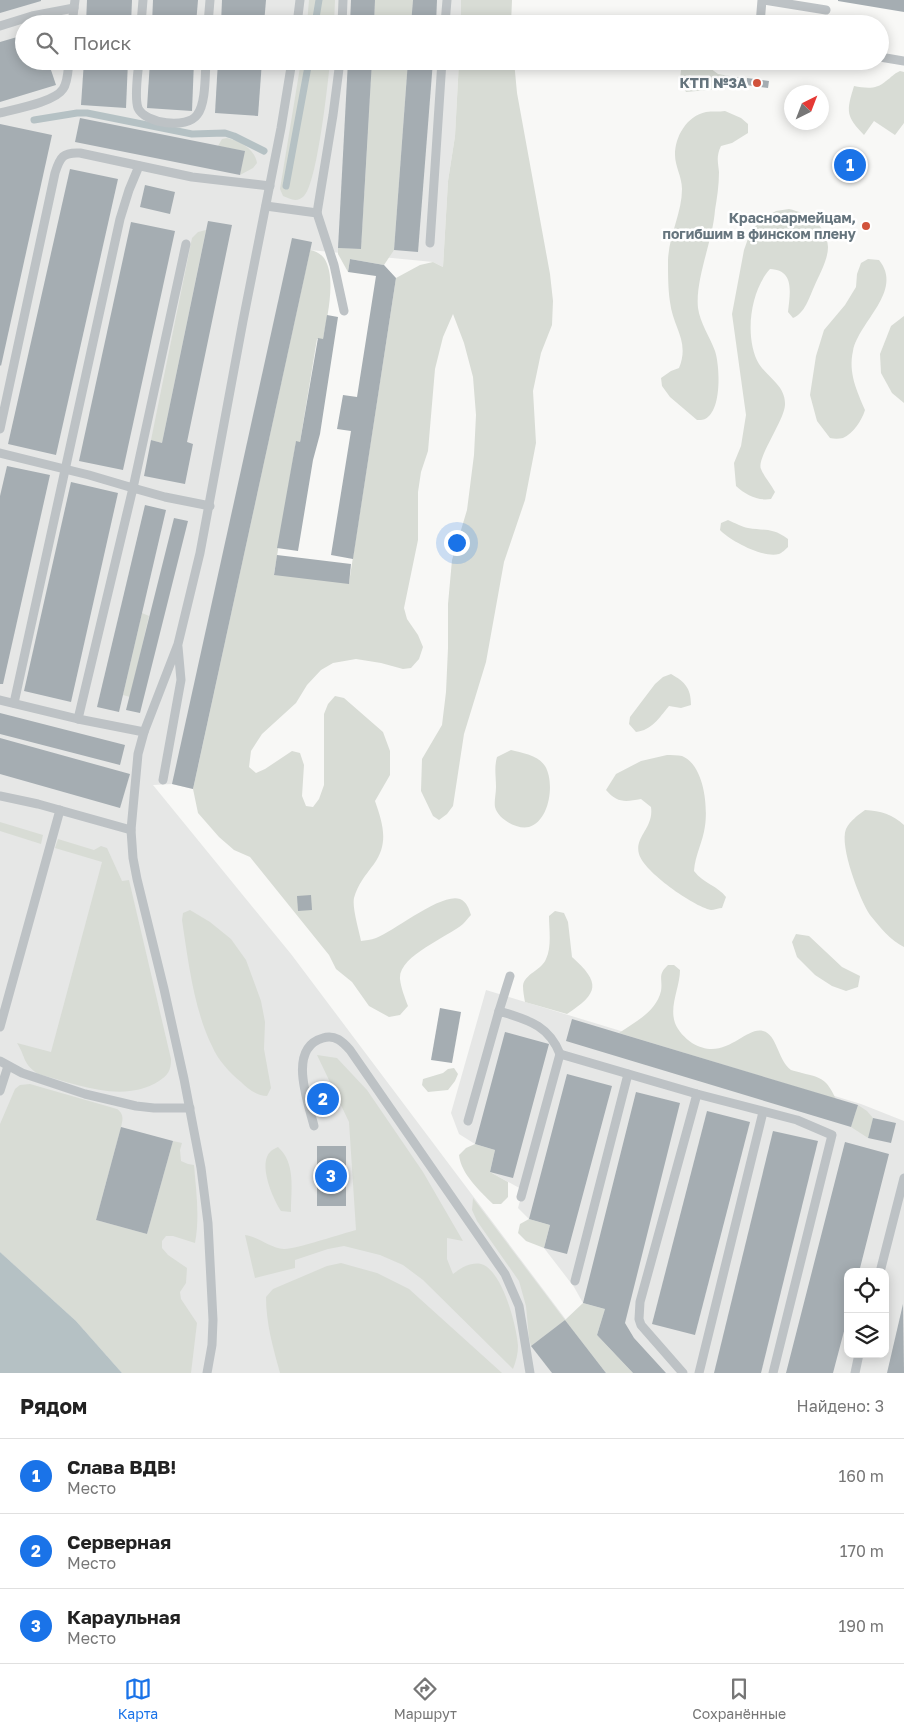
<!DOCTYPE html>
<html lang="ru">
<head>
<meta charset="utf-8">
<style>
	body { margin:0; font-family:"Golos Text",sans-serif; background:#f2f2f2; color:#222 }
	.controls { position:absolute; right:15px; bottom:15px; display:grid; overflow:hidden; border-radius:10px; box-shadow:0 2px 12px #0003 }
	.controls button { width:45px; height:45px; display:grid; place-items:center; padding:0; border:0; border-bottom:1px solid #e0e0e0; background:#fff; color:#222; font:25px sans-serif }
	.compass { position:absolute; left:784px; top:85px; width:45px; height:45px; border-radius:50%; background:#fff; box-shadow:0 2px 12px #0003; rotate:42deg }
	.you { position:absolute; left:456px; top:542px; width:18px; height:18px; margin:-12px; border:4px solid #fff; border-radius:50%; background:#1a73e8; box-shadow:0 0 0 8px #1a73e833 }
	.badge { display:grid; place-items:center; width:32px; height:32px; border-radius:50%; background:#1a73e8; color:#fff; font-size:16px; font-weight:700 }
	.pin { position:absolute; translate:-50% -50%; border:2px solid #fff; box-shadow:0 1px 5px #0006 }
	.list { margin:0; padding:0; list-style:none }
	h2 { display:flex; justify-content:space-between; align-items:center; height:65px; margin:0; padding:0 20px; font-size:21px }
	h2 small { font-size:16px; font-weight:400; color:#767676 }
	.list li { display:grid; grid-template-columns:32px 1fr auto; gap:15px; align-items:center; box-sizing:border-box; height:75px; padding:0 20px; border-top:1px solid #e0e0e0 }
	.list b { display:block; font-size:19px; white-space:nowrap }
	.list p { margin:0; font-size:16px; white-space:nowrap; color:#767676 }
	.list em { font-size:16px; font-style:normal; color:#767676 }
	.icon { flex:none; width:28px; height:28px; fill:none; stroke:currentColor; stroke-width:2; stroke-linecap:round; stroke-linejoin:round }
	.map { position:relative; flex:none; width:904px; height:1373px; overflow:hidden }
	.search { position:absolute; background:#fff; box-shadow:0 2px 12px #0003; left:15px; right:15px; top:15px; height:55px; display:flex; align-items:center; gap:12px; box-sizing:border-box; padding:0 18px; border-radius:28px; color:#767676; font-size:19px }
	.sheet { height:290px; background:#fff }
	nav { display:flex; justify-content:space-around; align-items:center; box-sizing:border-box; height:70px; border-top:1px solid #e0e0e0; background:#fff; font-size:14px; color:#767676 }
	nav a { display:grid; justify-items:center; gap:2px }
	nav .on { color:#1a73e8 }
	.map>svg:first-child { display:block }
	.built { fill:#e6e7e6; fill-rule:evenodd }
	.green { fill:#d8dcd5 }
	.water { fill:#b5c1c4 }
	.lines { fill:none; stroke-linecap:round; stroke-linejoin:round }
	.stream { stroke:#b5c1c4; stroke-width:7 }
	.building { fill:#a5adb2 }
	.service { stroke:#bdc2c5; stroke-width:9 }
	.poi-dot { fill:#d2533c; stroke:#fff; stroke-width:2 }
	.labels { text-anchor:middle; stroke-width:5; stroke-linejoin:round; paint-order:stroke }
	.poi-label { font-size:14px; font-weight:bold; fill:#66757e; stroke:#fff; text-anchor:end }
</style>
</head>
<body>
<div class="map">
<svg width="904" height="1373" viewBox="0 0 904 1373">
	<rect width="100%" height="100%" fill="#f8f8f6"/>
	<g class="built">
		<polygon points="0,0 461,0 461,24 24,24 24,61 459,61 455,136 448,181 443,267 433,262 310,250 193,789 172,784 153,785 291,954 606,1373 122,1373 76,1321 0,1252"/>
		<path d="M486,990L861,1104L904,1121V1373H633L597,1335L604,1309L583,1303L574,1287L544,1248L550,1225L529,1219L518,1208L523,1190L490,1172L495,1150L475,1144L459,1134L451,1113ZM848,1272H885V1354H848Z"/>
	</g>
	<g class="green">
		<polygon points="309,0 335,0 334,24 307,24"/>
		<polygon points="375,0 413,0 411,24 374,24"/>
		<polygon points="461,0 512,0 511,24 461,24"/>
		<path d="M301,61H330C328,84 317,184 304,196C297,203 290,199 283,196L280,189Z"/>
		<polygon points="372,61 408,61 394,250 384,265 350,259 348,272 338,254 338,248 361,249"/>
		<path d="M459,61H514L517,93L550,274L553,301L552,325L541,353L533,391L536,443L525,500L504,562L486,662L464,734L453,806L447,814L439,820L433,816L421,791L422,759L442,725L446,692L448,648V604L452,560L467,510L474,455L476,415L473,377L464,343L453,314L443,337L435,369L428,451L421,472L418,492V540L404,608L407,619L418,635L423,647L419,659L411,668L403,669L381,663L356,659L333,663L321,670L307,685L296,703L262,734L251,751L249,767L256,773L265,769L292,751L300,753L304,765L302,796L306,806L313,807L319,799L324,785V714L328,704L335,696L344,698L383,732L390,751V775L375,801C383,824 389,843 374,864C365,876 358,884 354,898C352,908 359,930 361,941C365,940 371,940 376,938C394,931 442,892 460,899C467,902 469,909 471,915C468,918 466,921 463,924C448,937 398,956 400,979C401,988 405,998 408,1006L400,1015L389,1017L369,1006L352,982L336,969L329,955L250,857L234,850L219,837L198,813L193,789L310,250C315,251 320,253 324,258C337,277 327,318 323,339H317L300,442H296L274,574L349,583L396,278L420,265L433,262L443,267L448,181L455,136Z"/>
		<polygon points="682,61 710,61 710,68 718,74 735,77 734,85 719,89 686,92 680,79"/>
		<path d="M900,71L904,72V123L895,135L874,121L864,135C846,116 846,112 854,86C866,88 876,90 886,81C892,77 893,74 900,71Z"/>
		<path d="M725,111L741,118L748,124V133L732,143L721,146C716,156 718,162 719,172C719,185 717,198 715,210C713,240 695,279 698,308C700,323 710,337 715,351C720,366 722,411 705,419C704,420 698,420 697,420L670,397L662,386L661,378L671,371L679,368C690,341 673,328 670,302C668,289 668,273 668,260C669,235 682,213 682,189C682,177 675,166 675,155C675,136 687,116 706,112C712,111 719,112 725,111Z"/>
		<path d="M227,138C240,141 255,149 257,163L253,168L240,175L244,151L218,146L222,139Z"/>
		<path d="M789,209C807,213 827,225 828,247C828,260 819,275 814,287C809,298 805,313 793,318L788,312C790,293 795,270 770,269C750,291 744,338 759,364C768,378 786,386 785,405C784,421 756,459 761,469C764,477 771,484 775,492L771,499C757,501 746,495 736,486L734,463L741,446L746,415L732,314L744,250L750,233L760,220L776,211Z"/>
		<polygon points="206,230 162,443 151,440 192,238 198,232"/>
		<path d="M868,259L879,260C904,291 859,321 853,351C848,373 857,391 865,410C862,420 853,434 843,438C839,439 834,439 830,438L817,421L810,395L816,356L824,330L845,305L856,287L857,274L861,263Z"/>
		<polygon points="904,316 904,403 892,393 881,373 880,354 891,326"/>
		<path d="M728,520C735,523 742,527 748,528C765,531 772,527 788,539V547C786,549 782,553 779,554C764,559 729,540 720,530L721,523Z"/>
		<polygon points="142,613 149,616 130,697 123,695"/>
		<path d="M671,674C685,682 691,688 691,705L681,708L669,706C659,718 652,730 636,732L629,724L630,717L655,684L663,677Z"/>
		<path d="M511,750C522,753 538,755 545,766C555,782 550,821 529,827C517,830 498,819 495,807C494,801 496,794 496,787C496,776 494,768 497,757Z"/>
		<path d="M667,755C671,755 678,755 682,756C704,765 708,806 705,826C703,842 695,855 694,871C704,884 718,886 726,897L722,908C719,908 714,910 711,910C693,906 644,872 639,854C634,837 654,828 651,807L641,799C625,802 617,803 606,790L616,774L641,761Z"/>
		<path d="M865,810C881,811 892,814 904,825V947C891,941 879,926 870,915C860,900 839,846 846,829C850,821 858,815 865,810Z"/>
		<polygon points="0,822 43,835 41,844 0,831"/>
		<path d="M58,839L94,850L101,846L107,848L122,881L129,880L171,1059C171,1071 168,1075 159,1081C123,1104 76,1084 38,1074C22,1063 26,1057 17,1043L51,1052L102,862L55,848Z"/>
		<path d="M190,910L210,922L231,939L246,960L261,1001L265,1022L264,1049L271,1088L267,1096C257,1096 248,1089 241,1082C229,1072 218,1060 212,1046C194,1010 188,960 182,920L183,913Z"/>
		<path d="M555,911L564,913L568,922L572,957C601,983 599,993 567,1014L525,1002C524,997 523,991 523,986C524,974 542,970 546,959C552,947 549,929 549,916Z"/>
		<polygon points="796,934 809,936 842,967 860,976 858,987 846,991 832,986 815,975 797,957 792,942"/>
		<path d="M668,965H674L680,970C680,987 669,1006 675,1023C678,1031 685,1038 692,1043C725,1063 745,1026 763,1031C777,1034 778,1061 791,1070C794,1071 799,1072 802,1073C823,1078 826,1079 836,1099L619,1033C635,1022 656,1012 661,991C663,979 657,975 668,965Z"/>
		<path d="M317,1055L337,1058L367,1090L423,1172L463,1241L447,1238V1259L453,1274C461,1268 470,1262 481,1264C502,1269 517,1327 518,1346C518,1354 516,1361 513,1369L423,1280L403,1265L380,1255L344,1246L328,1249L295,1260V1268L255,1278L245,1235C259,1237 270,1248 284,1249C293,1250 344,1233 356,1230L349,1122Z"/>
		<polygon points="454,1068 458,1074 455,1081 448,1090 428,1092 422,1085 423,1079 443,1073 448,1069"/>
		<path d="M30,1084L117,1109C124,1114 123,1119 121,1127L96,1220L147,1234L173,1141L182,1143L180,1150L181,1161L188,1164L194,1165C196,1190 200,1217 195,1243L173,1236H166L162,1241V1248L168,1255L187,1268L186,1283L180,1292L181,1299L197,1323L191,1373H122L76,1321L0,1252V1124L15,1089L20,1085Z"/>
		<polygon points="858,1105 867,1111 873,1118 868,1138 851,1127"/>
		<path d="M475,1144L495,1150L490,1172L508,1182V1197L501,1204H493C480,1191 461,1174 459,1155L466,1148Z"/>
		<path d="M278,1147C296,1163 291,1190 291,1212L281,1211C273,1199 257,1163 271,1151C273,1149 276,1148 278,1147Z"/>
		<polygon points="473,1198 565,1320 583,1303 605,1309 597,1335 633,1373 606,1373 565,1320 531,1346 529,1338 526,1306 519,1281 477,1221 472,1210"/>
		<polygon points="529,1219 550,1225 544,1248 526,1241 518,1233 520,1224"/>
		<path d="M341,1263L377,1273L409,1289L502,1373H280C273,1348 266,1323 266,1297L273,1289L327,1266Z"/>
	</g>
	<polygon class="water" points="0,1252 76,1321 122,1373 0,1373"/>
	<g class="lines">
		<g class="stream">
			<polyline points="315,24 319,0"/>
			<polyline points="34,120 77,113 87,113 192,134 225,133 234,136 264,151"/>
			<polyline points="286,186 309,61"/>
		</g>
	</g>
	<g class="building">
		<polygon points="0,0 41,0 41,1 0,13"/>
		<polygon points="87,0 132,0 131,24 86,24"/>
		<polygon points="153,0 198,0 196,24 152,24"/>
		<polygon points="222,0 266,0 264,24 221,24"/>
		<polygon points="351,0 375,0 374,24 350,24"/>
		<polygon points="413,0 437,0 436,24 411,24"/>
		<polygon points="838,0 904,0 904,12 838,1"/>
		<polygon points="24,35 24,61 48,61 56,85 0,102 0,42"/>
		<polygon points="84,61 128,61 126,108 81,105"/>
		<polygon points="150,61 194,61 192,111 147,108"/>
		<polygon points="218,61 262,61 258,116 215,113"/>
		<polygon points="348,61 372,61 361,249 338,248"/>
		<polygon points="408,61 433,61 418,252 394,250"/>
		<polygon points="736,77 746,78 745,85 736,83"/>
		<polygon points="747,78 769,81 768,88 746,85"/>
		<polygon points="80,118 245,151 240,175 75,142"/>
		<polygon points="0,124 52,135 1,366 0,365"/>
		<polygon points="70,169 118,179 56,455 8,444"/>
		<polygon points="145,185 175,192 170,214 140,207"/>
		<polygon points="208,221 232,225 187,442 193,444 185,484 144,476 151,440 162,443"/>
		<polygon points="131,222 175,231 123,470 79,461"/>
		<polygon points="292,238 312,242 193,789 172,784"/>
		<polygon points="350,259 384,265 396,278 353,559 331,555 351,431 337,429 343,395 357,397 376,276 348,272"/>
		<polygon points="327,315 338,317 320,434 313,460 298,551 277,548 296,441 300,442 318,338 323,339"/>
		<polygon points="7,466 50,475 3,684 0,684 0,496"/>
		<polygon points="71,482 118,493 71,702 24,691"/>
		<polygon points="145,505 166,510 119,712 97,707"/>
		<polygon points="174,518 188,521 140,713 126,710"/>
		<polygon points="277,555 351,564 349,584 274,575"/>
		<polygon points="0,713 125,745 120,765 0,734"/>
		<polygon points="0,738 130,774 120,808 0,774"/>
		<polygon points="311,895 312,910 298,911 297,896"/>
		<polygon points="440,1008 461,1012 452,1063 431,1060"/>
		<polygon points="572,1019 858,1105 851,1127 566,1041"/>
		<polygon points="505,1032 549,1044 513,1178 490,1172 495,1150 475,1144"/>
		<polygon points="567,1074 612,1086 567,1254 544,1248 550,1225 529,1219"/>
		<polygon points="326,1087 332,1109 320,1112 314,1089"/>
		<polygon points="636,1092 680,1103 625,1323 634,1338 666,1373 633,1373 597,1335 605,1309 583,1303"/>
		<polygon points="707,1111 750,1122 695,1335 652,1324"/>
		<polygon points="873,1118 896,1123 891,1143 868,1138"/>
		<polygon points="121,1127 173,1141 147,1234 96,1220"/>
		<polygon points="773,1131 818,1141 761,1373 714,1373"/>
		<polygon points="845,1142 889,1154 859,1272 848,1272 848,1316 833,1373 786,1373"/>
		<rect x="317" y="1146" width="29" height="60"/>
		<polygon points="903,1304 904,1373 887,1373"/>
		<polygon points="565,1320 606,1373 552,1373 531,1346"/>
	</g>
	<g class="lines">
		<g class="service">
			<polyline points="764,0 826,10"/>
			<polyline points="72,24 75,0"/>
			<polyline points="141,24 143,0"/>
			<polyline points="208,24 210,0"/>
			<polyline points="297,24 300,0"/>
			<polyline points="342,24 343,0"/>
			<polyline points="445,24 447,0"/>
			<polyline points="760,24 762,0"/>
			<polyline points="0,26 32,16 74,8"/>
			<polyline points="880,57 904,61"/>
			<path d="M139,61C138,73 134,97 138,108C145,124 187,129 197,115C206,104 205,75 206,61"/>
			<path d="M0,113C15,109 55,102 63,89C68,82 68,70 69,61"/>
			<polyline points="266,206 317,213 334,265 344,311"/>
			<polyline points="317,213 333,115 340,61"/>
			<polyline points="430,243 442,61"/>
			<path d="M0,429L55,173C60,157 63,152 80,153L192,177L270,186"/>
			<polyline points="0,453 89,475 133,488 186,244"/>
			<polyline points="0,700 78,719"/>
			<polyline points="14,703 120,219 129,190 139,166"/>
			<polyline points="144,732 78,719 133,488 165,497 210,506"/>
			<polyline points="163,780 181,680 178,647"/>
			<polyline points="0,796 38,804 131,830"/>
			<polyline points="499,1011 510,976"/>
			<polyline points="0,1027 60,810"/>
			<polyline points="0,1061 22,1073 85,1094 136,1106 154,1108 190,1108"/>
			<polyline points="0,1091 8,1066"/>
			<path d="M468,1121L499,1011C527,1020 548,1024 560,1054"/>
			<path d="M314,1126C308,1102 287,1048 323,1038C335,1034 343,1042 350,1050L505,1274L519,1306L530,1373"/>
			<polyline points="521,1197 560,1054 697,1094 797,1120 832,1135 773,1373"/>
			<polyline points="880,1272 904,1178"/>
			<polyline points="575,1281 628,1074"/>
			<polyline points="207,1373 212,1345 213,1320 208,1223 201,1168 184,1079 164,989 137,879 133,858 131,830 138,754 144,732 178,644 200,553 243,321 281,128 292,61"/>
			<polyline points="683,1373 641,1325 639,1319 640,1302 697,1094"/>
			<polyline points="699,1373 763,1112"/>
			<polyline points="855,1373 859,1354"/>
		</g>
	</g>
	<g class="poi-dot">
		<circle cx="757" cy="83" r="5"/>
		<circle cx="866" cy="226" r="5"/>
	</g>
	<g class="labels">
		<g class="poi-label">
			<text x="747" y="88">КТП №3А</text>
			<text x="856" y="223">Красноармейцам,<tspan x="856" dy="16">погибшим в финском плену</tspan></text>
		</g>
	</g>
</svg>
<div class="controls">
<button><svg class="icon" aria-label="locate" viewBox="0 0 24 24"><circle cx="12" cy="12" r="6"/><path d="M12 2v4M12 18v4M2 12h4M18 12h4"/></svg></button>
<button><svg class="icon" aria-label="layers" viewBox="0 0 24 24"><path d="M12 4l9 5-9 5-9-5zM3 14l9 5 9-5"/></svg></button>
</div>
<svg class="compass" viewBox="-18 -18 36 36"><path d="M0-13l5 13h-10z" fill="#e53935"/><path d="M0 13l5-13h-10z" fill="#767676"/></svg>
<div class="you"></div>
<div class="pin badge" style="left:850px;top:165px">1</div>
<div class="pin badge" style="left:323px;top:1099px">2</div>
<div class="pin badge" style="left:331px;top:1176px">3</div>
<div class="search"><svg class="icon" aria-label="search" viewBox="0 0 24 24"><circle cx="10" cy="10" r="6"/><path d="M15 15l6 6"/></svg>Поиск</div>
</div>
<section class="sheet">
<h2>Рядом<small>Найдено: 3</small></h2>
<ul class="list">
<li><span class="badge">1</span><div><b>Слава ВДВ!</b><p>Место</p></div><em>160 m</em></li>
<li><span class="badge">2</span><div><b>Серверная</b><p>Место</p></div><em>170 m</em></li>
<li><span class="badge">3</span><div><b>Караульная</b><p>Место</p></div><em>190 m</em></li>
</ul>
</section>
<nav>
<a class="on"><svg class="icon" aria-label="map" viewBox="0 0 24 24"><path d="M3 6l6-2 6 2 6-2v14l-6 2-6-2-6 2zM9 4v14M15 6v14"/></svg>Карта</a>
<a><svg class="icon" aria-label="directions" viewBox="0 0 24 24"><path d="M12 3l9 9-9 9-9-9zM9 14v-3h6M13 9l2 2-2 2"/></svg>Маршрут</a>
<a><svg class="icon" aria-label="saved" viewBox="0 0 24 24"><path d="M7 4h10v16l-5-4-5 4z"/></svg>Сохранённые</a>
</nav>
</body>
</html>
